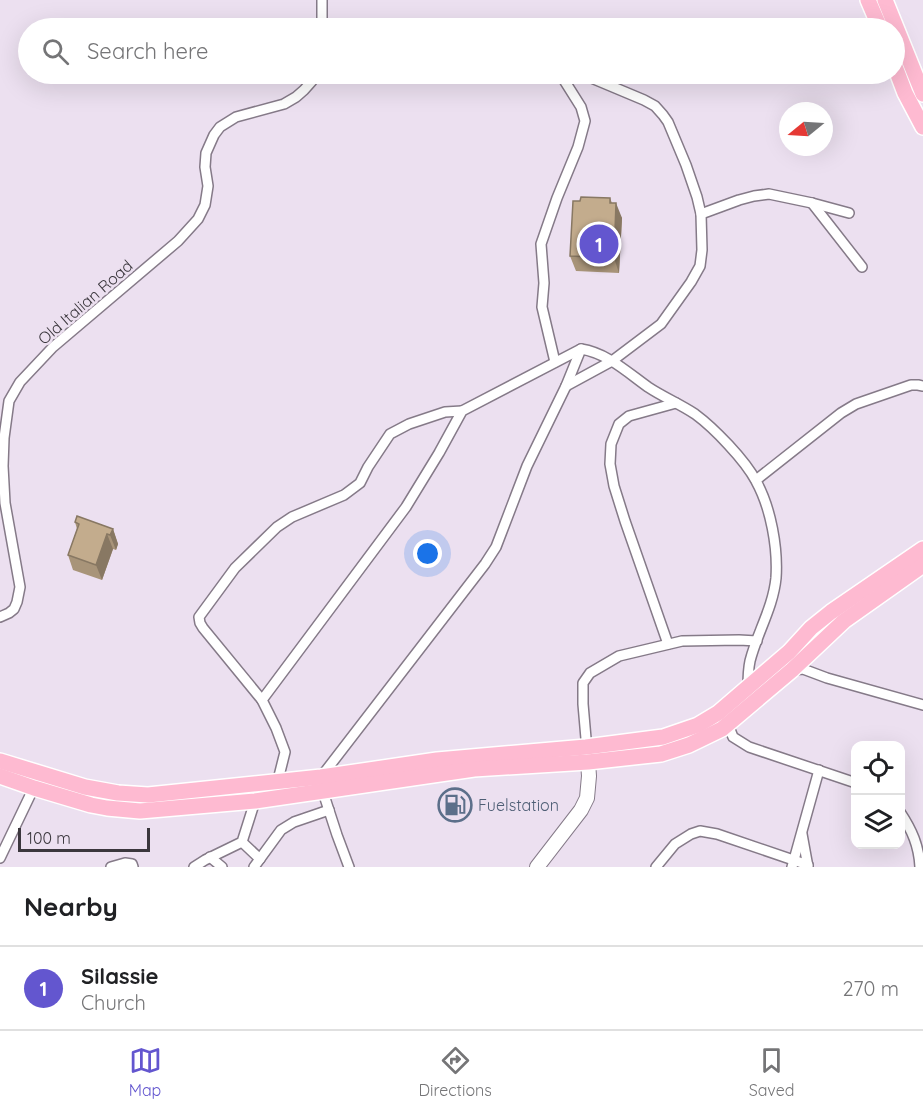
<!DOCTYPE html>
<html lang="en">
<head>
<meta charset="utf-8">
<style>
	body { margin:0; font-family:Quicksand,sans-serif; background:#f2f2f2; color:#202124 }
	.controls { position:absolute; right:18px; bottom:18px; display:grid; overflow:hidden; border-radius:12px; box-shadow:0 6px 24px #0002 }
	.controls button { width:54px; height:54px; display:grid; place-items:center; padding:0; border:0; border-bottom:2px solid #e0e0e0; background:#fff; color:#202124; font:30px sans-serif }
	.compass { position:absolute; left:779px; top:102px; width:54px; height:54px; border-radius:50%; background:#fff; box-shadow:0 6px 24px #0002; rotate:252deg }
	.scale { position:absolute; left:18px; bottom:15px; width:132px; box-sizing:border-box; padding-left:6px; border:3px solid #3b373d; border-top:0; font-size:16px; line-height:21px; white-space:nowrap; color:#3b373d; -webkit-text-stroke:4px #ece0f0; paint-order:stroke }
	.you { position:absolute; left:428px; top:554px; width:21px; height:21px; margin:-15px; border:4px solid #fff; border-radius:50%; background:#1a73e8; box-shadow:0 0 0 9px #1a73e833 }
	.badge { display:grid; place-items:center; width:39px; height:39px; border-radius:50%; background:#6356cf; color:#fff; font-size:20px; font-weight:700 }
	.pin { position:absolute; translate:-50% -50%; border:3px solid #fff; box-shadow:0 2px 6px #0006 }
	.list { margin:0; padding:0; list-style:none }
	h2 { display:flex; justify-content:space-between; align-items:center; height:78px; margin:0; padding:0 24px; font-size:26px }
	h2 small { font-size:20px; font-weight:400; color:#757577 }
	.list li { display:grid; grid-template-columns:39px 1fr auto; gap:18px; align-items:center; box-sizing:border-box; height:84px; padding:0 24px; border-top:2px solid #e0e0e0 }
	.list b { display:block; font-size:22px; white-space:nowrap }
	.list p { margin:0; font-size:20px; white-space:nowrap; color:#757577 }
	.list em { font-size:20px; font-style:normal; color:#757577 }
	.icon { flex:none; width:33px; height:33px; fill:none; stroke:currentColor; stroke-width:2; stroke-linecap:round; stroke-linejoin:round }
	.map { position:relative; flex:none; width:923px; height:867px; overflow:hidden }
	.search { position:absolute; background:#fff; box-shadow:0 6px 24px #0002; left:18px; right:18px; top:18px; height:66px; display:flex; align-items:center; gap:15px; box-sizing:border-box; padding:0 21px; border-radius:33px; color:#757577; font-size:22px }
	.sheet { height:162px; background:#fff }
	nav { display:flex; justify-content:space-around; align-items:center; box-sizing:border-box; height:84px; border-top:2px solid #e0e0e0; background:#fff; font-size:16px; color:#757577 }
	nav a { display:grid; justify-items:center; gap:3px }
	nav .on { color:#6356cf }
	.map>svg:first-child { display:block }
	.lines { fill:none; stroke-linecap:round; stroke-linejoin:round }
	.street-casing { stroke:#857a88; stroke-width:12 }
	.secondary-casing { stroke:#857a88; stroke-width:16 }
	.primary-casing { stroke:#fff; stroke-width:18 }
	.street { stroke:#fff; stroke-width:9 }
	.secondary { stroke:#fff; stroke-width:14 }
	.primary { stroke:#febad1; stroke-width:15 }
	.wall { fill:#a89479 }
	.shaded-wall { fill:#887863 }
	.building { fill:#c3ac8d; stroke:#887863; stroke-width:1.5 }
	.labels { text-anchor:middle; stroke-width:5; stroke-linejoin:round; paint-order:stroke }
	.street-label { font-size:16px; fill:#3b373d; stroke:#ece0f0 }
	.service-label { font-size:16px; fill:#4e5e75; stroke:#ece0f0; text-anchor:start }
</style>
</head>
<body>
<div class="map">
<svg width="923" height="867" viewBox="0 0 923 867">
	<rect width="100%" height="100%" fill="#ece0f0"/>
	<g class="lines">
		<defs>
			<g id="street">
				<polyline points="322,28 322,0"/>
				<polyline points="812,203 862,267"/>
				<polyline points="701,214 739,200 754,196 769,194 812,203 849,213"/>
				<polyline points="555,362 542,307 544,283 541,244 557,198 578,147 585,121 581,107 564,80 565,74"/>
				<polyline points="566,386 612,361 661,324 691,282 700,266 702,250 701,214 697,197 686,165 668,122 663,115 655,106 644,100 582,74"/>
				<polyline points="756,480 841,413 856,404 911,385 918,385 923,386"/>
				<polyline points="0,617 9,613 14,609 17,602 20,587 5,503 3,466 4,438 9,401 20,382 53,347 178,241 198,219 205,205 208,186 205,167 206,153 214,135 220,127 236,117 284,104 296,97 304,90 312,81 315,74"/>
				<polyline points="668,644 625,521 614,486 610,464 611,444 619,424 629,416 676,403"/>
				<polyline points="793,670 803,669 827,678 923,705"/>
				<polyline points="262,700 203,628 200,623 199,617 235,568 277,527 292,517 344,495 360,483 368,467 390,434 409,424 445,412 462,411"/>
				<polyline points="727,722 733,737 749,747 856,783"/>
				<polyline points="587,750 583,704 583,683 590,673 619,656 682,641 739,640 757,641"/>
				<polyline points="321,777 485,564 496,547 527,466 566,386 581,349"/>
				<path d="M278,780L285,752L276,728L262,700L406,507L439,453L462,411L581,349C607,353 627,372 648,387C663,397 680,404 695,414C714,428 745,460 756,481C771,508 778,548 776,578C773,608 757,633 750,661C748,670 748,679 748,688"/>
				<polyline points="323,792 337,835 349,867"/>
				<path d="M900,812C912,830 919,846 920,867"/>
				<polyline points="802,834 808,867"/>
				<polyline points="242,842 260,859"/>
				<polyline points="210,857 222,867"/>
				<polyline points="0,858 36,783"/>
				<polyline points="111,867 125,863 132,864 133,867"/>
				<polyline points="194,867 205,860 242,842 255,801"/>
				<polyline points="254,867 281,830 294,822 329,810"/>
				<polyline points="656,867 675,844 691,834 700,831 717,834 808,865"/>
				<polyline points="792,867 819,770"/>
			</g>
			<polyline id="secondary" points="537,867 581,810 587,798 589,776 588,762"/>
			<g id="primary">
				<polyline points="868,0 880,28"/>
				<polyline points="885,0 923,94"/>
				<polyline points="894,64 905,93 923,127"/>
				<polyline points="0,761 85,787 118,793 148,795 321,777 437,760 586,747 663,737 698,725 718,713 789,652 811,628 831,612 923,549"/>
				<polyline points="0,776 34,788 91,805 107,808 140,811 255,801 474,769 588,762 661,754 689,745 722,729 792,670 844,621 923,565"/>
			</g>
		</defs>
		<use href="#street" class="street-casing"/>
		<use href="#secondary" class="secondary-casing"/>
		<use href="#primary" class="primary-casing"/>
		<use href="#street" class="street"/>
		<use href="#secondary" class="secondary"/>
		<use href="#primary" class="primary"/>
	</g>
	<g class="wall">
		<polygon points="610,198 612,203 622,218 619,273 576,271 570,256 580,201"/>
		<polygon points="75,522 113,529 118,544 116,550 113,549 102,580 73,570 68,555 77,529"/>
		<polygon points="460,794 463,816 451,818 450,814"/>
	</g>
	<g class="shaded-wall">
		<polygon points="616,203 622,218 619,273 614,258"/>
		<polygon points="113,529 118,544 116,550 110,535"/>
		<polygon points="107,534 113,549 102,580 96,565"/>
	</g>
	<g class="building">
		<polygon points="581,197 610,198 610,203 616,203 614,258 570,256 573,201 580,201"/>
		<polygon points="77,516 113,529 110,535 107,534 96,565 68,555 79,524 75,522"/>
		<polygon points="458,790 461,812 450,814 447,792"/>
	</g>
	<defs>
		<symbol id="fuel-ring" viewBox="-11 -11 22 22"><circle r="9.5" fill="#ece0f0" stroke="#5c6f8a" stroke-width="1.5"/><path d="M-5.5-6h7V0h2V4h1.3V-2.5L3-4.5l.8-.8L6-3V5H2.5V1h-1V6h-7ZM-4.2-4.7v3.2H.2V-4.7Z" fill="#5c6f8a"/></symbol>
	</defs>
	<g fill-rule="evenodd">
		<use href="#fuel-ring" x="436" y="786" width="38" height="38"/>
	</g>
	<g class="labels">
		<g class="street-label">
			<text transform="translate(85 302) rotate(-41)" y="6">Old Italian Road</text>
		</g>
		<g class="service-label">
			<text x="478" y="811">Fuelstation</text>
		</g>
	</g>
</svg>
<div class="controls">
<button><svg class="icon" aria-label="locate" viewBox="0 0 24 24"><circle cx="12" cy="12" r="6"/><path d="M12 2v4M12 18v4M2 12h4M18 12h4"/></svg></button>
<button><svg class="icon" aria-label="layers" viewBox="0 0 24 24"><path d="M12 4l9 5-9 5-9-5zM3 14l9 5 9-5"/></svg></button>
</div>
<svg class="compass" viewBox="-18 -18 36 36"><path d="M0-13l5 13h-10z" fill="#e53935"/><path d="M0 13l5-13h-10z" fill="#757577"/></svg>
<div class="scale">100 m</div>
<div class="you"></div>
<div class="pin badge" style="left:599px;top:244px">1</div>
<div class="search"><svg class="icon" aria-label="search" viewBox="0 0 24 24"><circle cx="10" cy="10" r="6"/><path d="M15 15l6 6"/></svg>Search here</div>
</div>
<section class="sheet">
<h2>Nearby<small></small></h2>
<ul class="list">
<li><span class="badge">1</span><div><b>Silassie</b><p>Church</p></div><em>270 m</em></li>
</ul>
</section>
<nav>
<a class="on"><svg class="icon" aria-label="map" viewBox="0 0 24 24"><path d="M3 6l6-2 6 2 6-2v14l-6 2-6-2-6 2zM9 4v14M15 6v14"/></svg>Map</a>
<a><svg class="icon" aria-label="directions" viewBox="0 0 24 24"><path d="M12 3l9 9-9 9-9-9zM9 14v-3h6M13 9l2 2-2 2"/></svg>Directions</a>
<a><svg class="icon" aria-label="saved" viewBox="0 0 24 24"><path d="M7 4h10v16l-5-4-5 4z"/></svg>Saved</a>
</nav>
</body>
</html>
